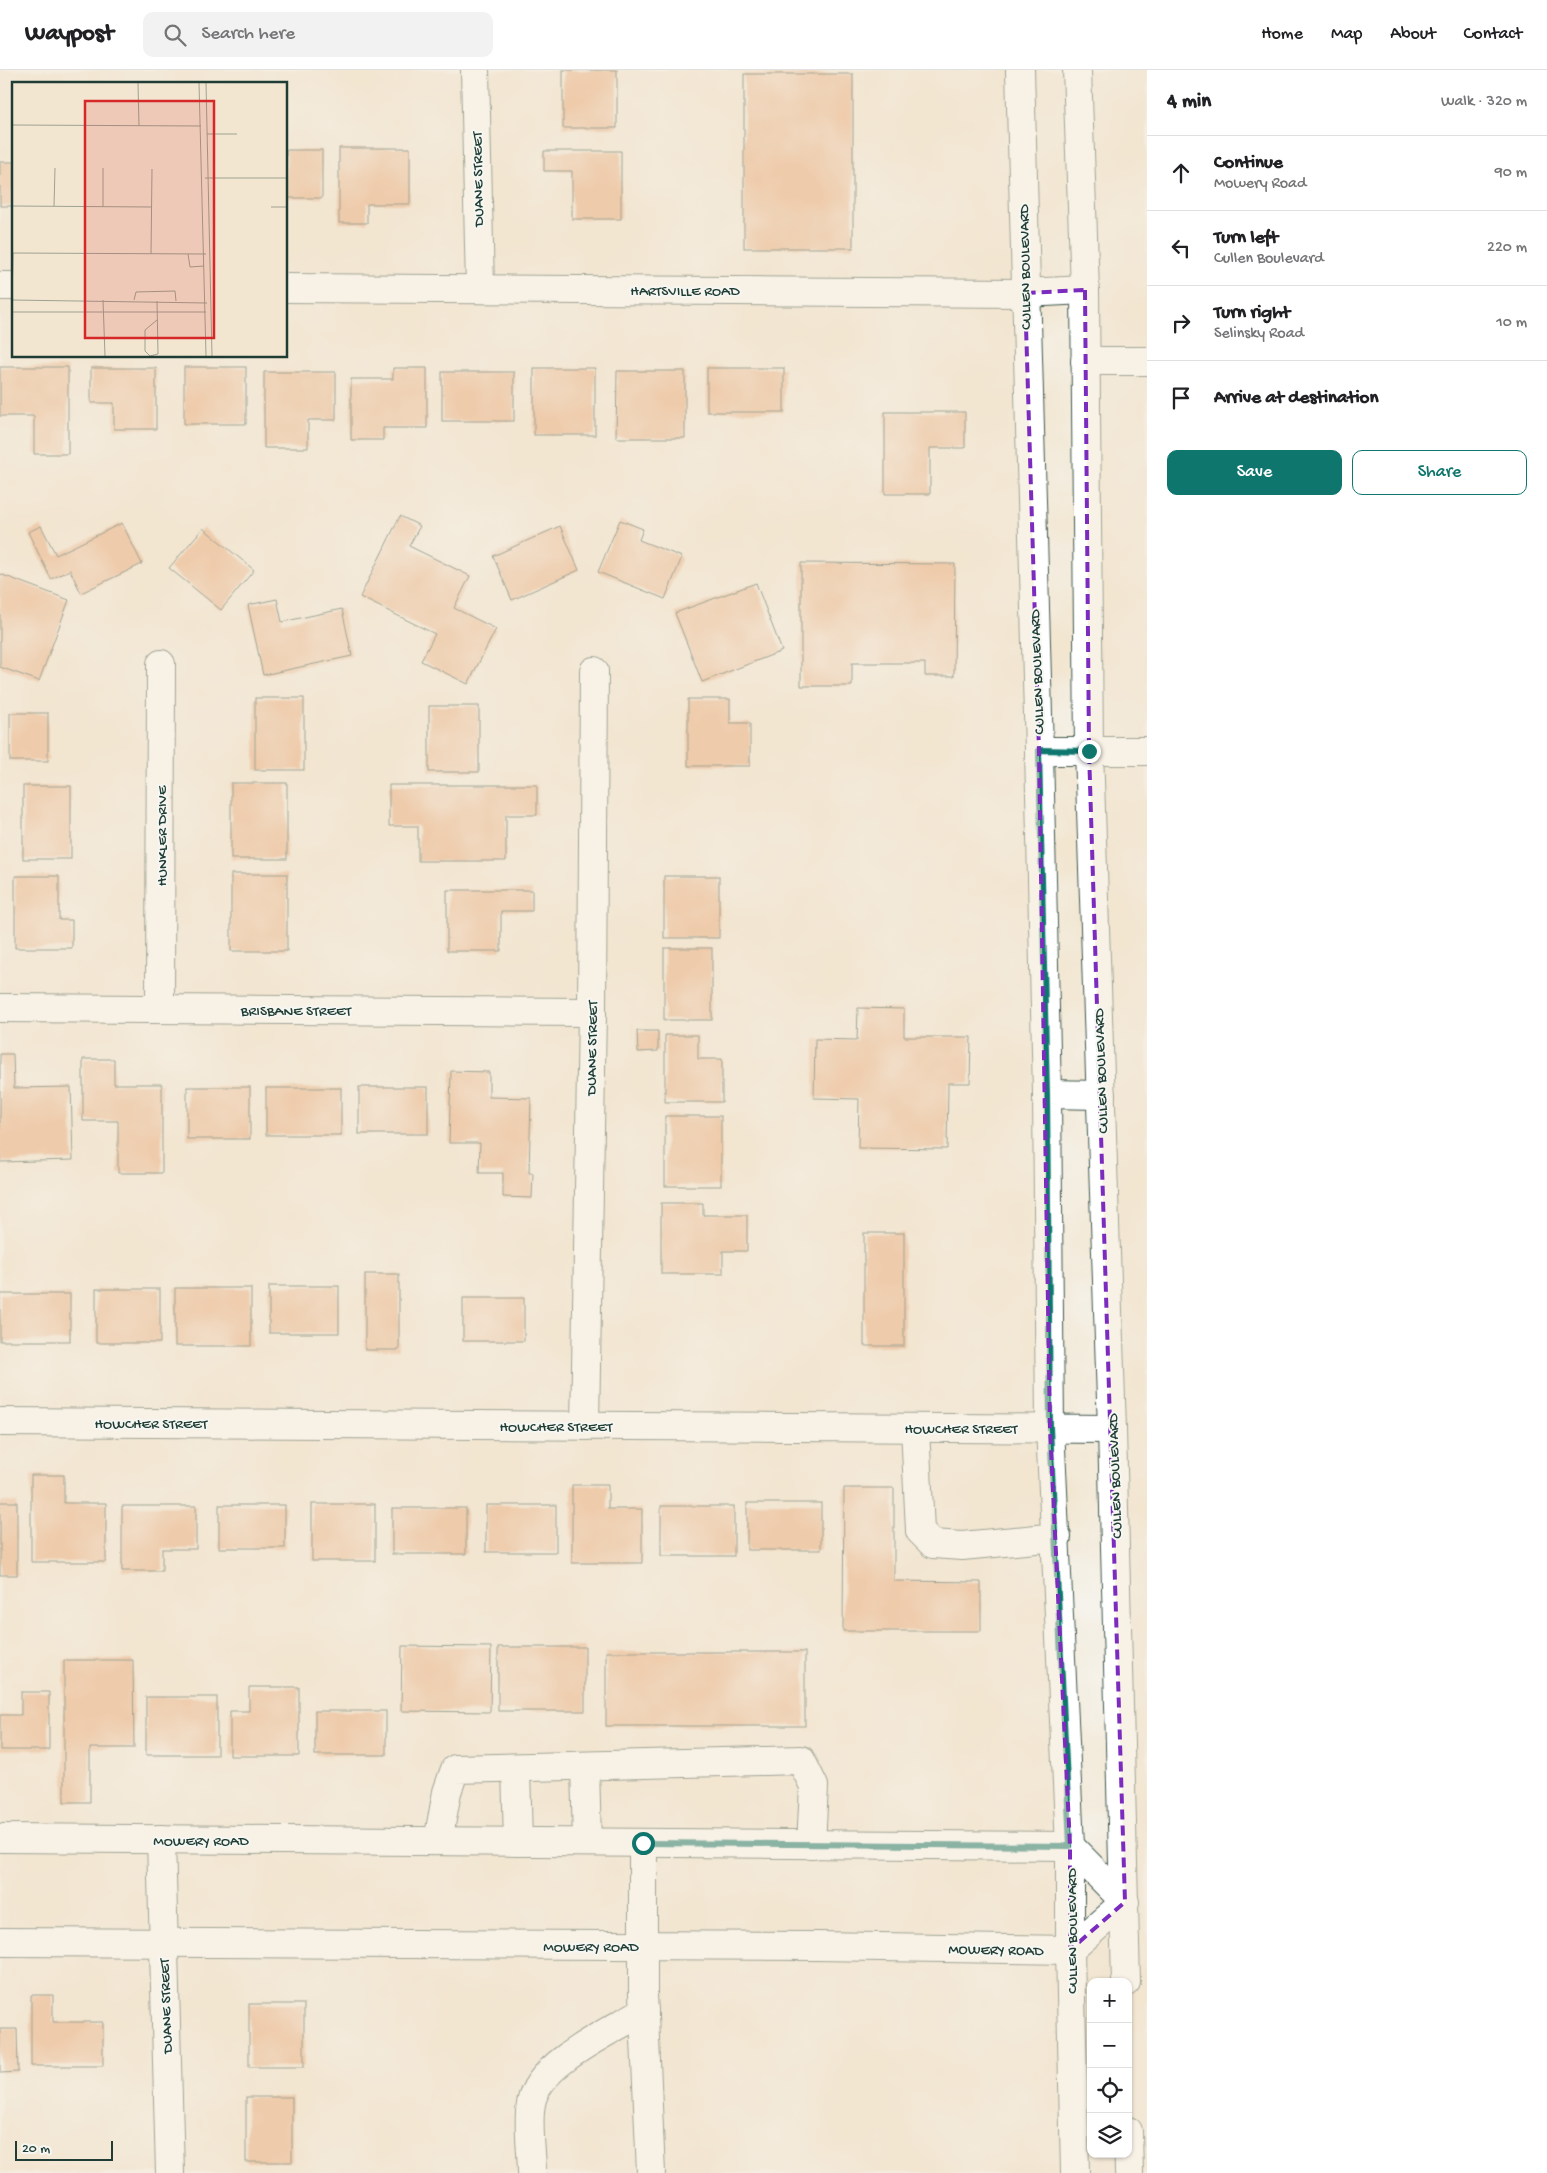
<!DOCTYPE html>
<html lang="en">
<head>
<meta charset="utf-8">
<style>
	body { margin:0; font-family:"Gochi Hand",sans-serif; background:#f2f2f2; color:#202124 }
	.controls { position:absolute; right:15px; bottom:15px; display:grid; overflow:hidden; border-radius:10px; box-shadow:0 1px 4px #0004 }
	.controls button { width:45px; height:45px; display:grid; place-items:center; padding:0; border:0; border-bottom:1px solid #e0e0e0; background:#fff; color:#202124; font:25px sans-serif }
	.scale { position:absolute; left:15px; bottom:12px; width:98px; box-sizing:border-box; padding-left:5px; border:2px solid #1f3d34; border-top:0; font-size:14px; line-height:18px; white-space:nowrap; color:#1f3d34; -webkit-text-stroke:4px #f6f6f2; paint-order:stroke }
	.stop { position:absolute; width:15px; height:15px; margin:-11px; border:4px solid #0f766e; border-radius:50%; background:#fff }
	.stop.end { background:#0f766e; border-color:#fff; box-shadow:0 1px 5px #0008 }
	.list { margin:0; padding:0; list-style:none }
	h2 { display:flex; justify-content:space-between; align-items:center; height:65px; margin:0; padding:0 20px; font-size:21px }
	h2 small { font-size:16px; font-weight:400; color:#757577 }
	.list li { display:grid; grid-template-columns:32px 1fr auto; gap:15px; align-items:center; box-sizing:border-box; height:75px; padding:0 20px; border-top:1px solid #e0e0e0 }
	.list b { display:block; font-size:19px; white-space:nowrap }
	.list p { margin:0; font-size:16px; white-space:nowrap; color:#757577 }
	.list em { font-size:16px; font-style:normal; color:#757577 }
	.actions { display:flex; gap:10px; padding:15px 20px }
	.actions a { flex:1; padding:11px 0; border:1px solid #0f766e; border-radius:10px; text-align:center; font-size:18px; color:#0f766e }
	.actions .main { background:#0f766e; color:#fff }
	.icon { flex:none; width:28px; height:28px; fill:none; stroke:currentColor; stroke-width:2; stroke-linecap:round; stroke-linejoin:round }
	.map { position:relative; flex:none; width:1147px; height:2103px; overflow:hidden }
	header { display:flex; align-items:center; gap:30px; box-sizing:border-box; height:70px; padding:0 25px; background:#fff; border-bottom:1px solid #e0e0e0 }
	header strong { font-size:24px }
	nav { display:flex; gap:28px; margin-inline-start:auto; font-size:18px }
	.search { width:350px; height:45px; background:#f2f2f2; display:flex; align-items:center; gap:12px; box-sizing:border-box; padding:0 18px; border-radius:10px; color:#757577; font-size:19px }
	main { display:flex }
	aside { flex:1; background:#fff }
	.map>svg:first-child { display:block }
	.building { fill:#e9aa7a }
	.lines { fill:none; stroke-linecap:round; stroke-linejoin:round }
	.minor-casing { stroke:#3f564c; stroke-width:30 }
	.major-casing { stroke:#3f564c; stroke-width:30 }
	.minor { stroke:#fff; stroke-width:28 }
	.major { stroke:#fff; stroke-width:28 }
	.route { stroke:#0f766e; stroke-width:6 }
	.marked { fill:none; stroke:#7b2cbf; stroke-width:4; stroke-dasharray:10 6; stroke-linejoin:round }
	.labels { text-anchor:middle; stroke-width:4; stroke-linejoin:round; paint-order:stroke }
	.street-label { font-size:15px; fill:#1f3d34; stroke:#f6f6f2 }
	.inset-road { fill:none; stroke:#9ea292; stroke-width:1 }
	.view { fill:#d62828; fill-opacity:0.15; stroke:#d62828; stroke-width:2.5 }
	.inset-edge { fill:none; stroke:#1f3d34; stroke-width:2.5 }
</style>
</head>
<body>
<header>
<strong>Waypost</strong>
<div class="search"><svg class="icon" aria-label="search" viewBox="0 0 24 24"><circle cx="10" cy="10" r="6"/><path d="M15 15l6 6"/></svg>Search here</div>
<nav><a>Home</a><a>Map</a><a>About</a><a>Contact</a></nav>
</header>
<main>
<div class="map">
<svg width="1147" height="2103" viewBox="0 0 1147 2103">
	<rect width="100%" height="100%" fill="#f6f6f2"/>
	<filter id="ink" filterUnits="userSpaceOnUse"><feTurbulence type="fractalNoise" baseFrequency=".02" numOctaves="2"/><feDisplacementMap in="SourceGraphic" scale="10" xChannelSelector="R" yChannelSelector="G"/><feConvolveMatrix kernelMatrix="1 2 1 2 8 2 1 2 1" color-interpolation-filters="sRGB"/></filter>
	<filter id="wash" filterUnits="userSpaceOnUse"><feTurbulence type="fractalNoise" baseFrequency=".0096" numOctaves="4" result="noise"/><feDisplacementMap in="SourceGraphic" scale="20" xChannelSelector="R" yChannelSelector="G"/><feGaussianBlur stdDeviation="1.12" result="paint"/><feColorMatrix in="noise" values="0 0 0 0 0 0 0 0 0 0 0 0 0 0 0 0 0 1.4 0 .05"/><feComposite in="paint" operator="in"/></filter>
	<g filter="url(#wash)">
		<rect width="100%" height="100%" fill="#f2e6d1"/>
		<g id="blocks">
			<g class="building">
				<rect x="563" y="0" width="54" height="58"/>
				<rect x="744" y="4" width="109" height="174"/>
				<polygon points="339,78 410,78 410,134 367,134 367,153 339,153"/>
				<rect x="286" y="80" width="36" height="48"/>
				<polygon points="544,81 621,81 621,149 572,149 572,101 544,101"/>
				<rect x="0" y="92" width="14" height="44"/>
				<polygon points="0,297 68,297 68,384 34,384 34,346 0,346"/>
				<rect x="184" y="297" width="62" height="57"/>
				<polygon points="91,298 156,298 156,359 114,359 114,333 91,333"/>
				<polygon points="393,298 427,298 427,358 383,358 383,370 351,370 351,309 393,309"/>
				<rect x="534" y="298" width="61" height="67"/>
				<rect x="707" y="298" width="77" height="44"/>
				<polygon points="617,301 685,301 685,368 616,368"/>
				<polygon points="264,302 336,302 336,350 308,350 308,378 264,378"/>
				<rect x="442" y="302" width="72" height="49"/>
				<polygon points="885,342 965,342 965,378 930,378 930,424 885,424"/>
				<polygon points="400,446 420,456 409,476 470,506 454,538 496,559 468,614 421,591 435,564 360,527"/>
				<polygon points="620,450 643,459 639,470 682,487 665,529 598,502"/>
				<polygon points="122,453 142,494 81,523 70,500 51,509 28,462 41,456 56,485"/>
				<polygon points="560,456 579,500 512,530 493,486"/>
				<polygon points="203,458 254,500 221,540 169,498"/>
				<polygon points="801,493 955,494 954,606 925,606 925,593 852,593 852,616 801,616"/>
				<polygon points="0,504 69,530 39,611 0,597"/>
				<polygon points="756,513 782,581 702,612 675,543"/>
				<polygon points="277,529 282,552 342,539 352,586 263,605 248,535"/>
				<rect x="255" y="628" width="49" height="72"/>
				<polygon points="688,629 730,629 730,653 750,653 750,696 688,696"/>
				<rect x="429" y="636" width="50" height="66"/>
				<rect x="10" y="643" width="38" height="48"/>
				<rect x="231" y="713" width="56" height="76"/>
				<polygon points="389,715 537,715 537,745 506,745 506,791 418,791 418,756 389,756"/>
				<rect x="23" y="716" width="48" height="73"/>
				<rect x="231" y="804" width="56" height="77"/>
				<polygon points="15,806 59,806 59,850 72,850 72,878 15,878"/>
				<rect x="664" y="806" width="55" height="62"/>
				<polygon points="447,820 532,820 532,841 501,841 501,881 447,881"/>
				<rect x="664" y="878" width="48" height="72"/>
				<polygon points="858,938 904,939 904,967 971,967 970,1013 948,1013 947,1079 858,1078 859,1029 814,1028 815,969 857,970"/>
				<polygon points="637,961 658,961 658,981 638,982"/>
				<polygon points="665,965 698,965 698,989 722,989 722,1032 665,1032"/>
				<polygon points="0,984 13,984 14,1018 71,1017 73,1090 0,1092"/>
				<polygon points="83,989 114,989 114,1014 162,1014 162,1103 118,1103 118,1051 83,1051"/>
				<polygon points="451,1001 489,1002 489,1027 531,1028 529,1103 533,1103 532,1128 503,1127 503,1103 479,1103 480,1073 449,1073"/>
				<rect x="187" y="1017" width="63" height="52"/>
				<rect x="359" y="1017" width="69" height="47"/>
				<rect x="266" y="1018" width="75" height="47"/>
				<rect x="665" y="1046" width="56" height="70"/>
				<polygon points="661,1133 703,1133 703,1145 747,1145 747,1181 723,1181 723,1204 661,1204"/>
				<rect x="864" y="1163" width="40" height="113"/>
				<rect x="365" y="1204" width="34" height="76"/>
				<rect x="269" y="1216" width="70" height="47"/>
				<rect x="175" y="1218" width="76" height="58"/>
				<rect x="96" y="1219" width="64" height="54"/>
				<rect x="0" y="1224" width="70" height="47"/>
				<rect x="463" y="1228" width="61" height="43"/>
				<polygon points="31,1405 64,1405 64,1433 106,1433 106,1492 31,1492"/>
				<polygon points="572,1415 608,1415 608,1439 642,1439 642,1493 572,1493"/>
				<polygon points="844,1418 894,1418 894,1511 981,1512 981,1561 843,1561"/>
				<rect x="0" y="1432" width="17" height="73"/>
				<rect x="747" y="1433" width="74" height="47"/>
				<rect x="312" y="1434" width="63" height="57"/>
				<rect x="219" y="1435" width="66" height="43"/>
				<rect x="486" y="1435" width="70" height="47"/>
				<polygon points="122,1436 196,1436 196,1479 162,1479 162,1501 122,1501"/>
				<rect x="661" y="1436" width="73" height="50"/>
				<rect x="392" y="1438" width="74" height="46"/>
				<polygon points="402,1576 491,1577 490,1642 401,1641"/>
				<rect x="498" y="1577" width="87" height="64"/>
				<rect x="606" y="1582" width="199" height="74"/>
				<polygon points="64,1590 133,1590 134,1678 90,1678 90,1732 64,1732"/>
				<polygon points="249,1617 299,1617 299,1686 230,1686 230,1641 249,1641"/>
				<polygon points="21,1622 49,1622 49,1680 0,1680 0,1645 21,1645"/>
				<rect x="146" y="1627" width="71" height="58"/>
				<rect x="315" y="1641" width="71" height="44"/>
				<polygon points="31,1925 53,1925 53,1952 103,1952 103,1996 31,1996"/>
				<rect x="249" y="1934" width="55" height="63"/>
				<polygon points="0,1959 17,1959 18,2002 0,2003"/>
				<rect x="246" y="2027" width="46" height="65"/>
			</g>
		</g>
	</g>
	<g filter="url(#ink)">
		<use href="#blocks" fill-opacity="0" stroke="#3f564c" stroke-width="1"/>
		<g class="lines">
			<defs>
				<g id="minor">
					<polyline points="475,0 480,219"/>
					<polyline points="0,216 14,216"/>
					<polyline points="286,218 1025,223 1085,220"/>
					<polyline points="1085,291 1147,291"/>
					<polyline points="1039,681 1147,681"/>
					<polyline points="0,938 592,942"/>
					<polyline points="160,939 161,594"/>
					<polyline points="0,1352 1112,1359"/>
					<polyline points="585,1356 592,942 594,601"/>
					<polyline points="915,1358 920,1461 933,1474 962,1476 1057,1467"/>
					<polyline points="585,1696 587,1772"/>
					<polyline points="516,1698 518,1772"/>
					<polyline points="0,1768 1070,1776 1125,1832 1070,1880 816,1876 0,1872"/>
					<polyline points="161,1769 170,2103"/>
					<polyline points="438,1771 447,1722 455,1699 801,1690 814,1716 811,1775"/>
					<polyline points="643,1773 643,1924 651,2103"/>
					<path d="M532,2103C532,2082 527,2054 531,2034C537,1993 611,1961 644,1941"/>
				</g>
				<g id="major">
					<polyline points="1020,0 1039,681 1047,1024 1050,1358 1070,1776 1070,1880 1075,2103"/>
					<polyline points="1077,0 1085,220 1089,681 1112,1359 1126,1912"/>
					<polyline points="1047,1024 1101,1025"/>
					<polyline points="1128,2061 1129,2103"/>
				</g>
			</defs>
			<use href="#minor" class="minor-casing"/>
			<use href="#major" class="major-casing"/>
			<use href="#minor" class="minor"/>
			<use href="#major" class="major"/>
		</g>
	</g>
	<g class="lines" filter="url(#ink)">
		<polyline class="route" points="643,1773 1070,1776 1050,1358 1047,1024 1039,680 1089,681"/>
	</g>
	<path d="M0 0H1147V2103H0ZM1085,220L1089,681L1125,1832L1070,1880V1776L1050,1358L1039,681L1025,223Z" fill="#f2e6d1" fill-opacity=".55" fill-rule="evenodd"/>
	<path class="marked" d="M1085,220L1089,681L1125,1832L1070,1880V1776L1050,1358L1039,681L1025,223Z"/>
	<g class="labels">
		<g class="street-label">
			<text transform="translate(477 109) rotate(-91)" y="5">DUANE STREET</text>
			<text transform="translate(1024 197) rotate(-91)" y="5">CULLEN BOULEVARD</text>
			<text x="685" y="225">HARTSVILLE ROAD</text>
			<text transform="translate(1036 602) rotate(-92)" y="5">CULLEN BOULEVARD</text>
			<text transform="translate(161 766) rotate(-90)" y="5">HUNKLER DRIVE</text>
			<text x="296" y="945">BRISBANE STREET</text>
			<text transform="translate(591 978) rotate(-89)" y="5">DUANE STREET</text>
			<text transform="translate(1100 1001) rotate(-92)" y="5">CULLEN BOULEVARD</text>
			<text x="151" y="1358">HOWCHER STREET</text>
			<text x="556" y="1361">HOWCHER STREET</text>
			<text x="961" y="1363">HOWCHER STREET</text>
			<text transform="translate(1114 1406) rotate(-92)" y="5">CULLEN BOULEVARD</text>
			<text x="201" y="1775">MOWERY ROAD</text>
			<text transform="translate(1071 1861) rotate(-90)" y="5">CULLEN BOULEVARD</text>
			<text x="591" y="1881">MOWERY ROAD</text>
			<text transform="translate(996 1879) rotate(1)" y="5">MOWERY ROAD</text>
			<text transform="translate(165 1936) rotate(-92)" y="5">DUANE STREET</text>
		</g>
	</g>
	<g transform="translate(12 12)">
		<rect width="275" height="275" fill="#f2e6d1"/>
		<path class="inset-road" d="M126,1L127,44M187,1L194,274M194,1L200,274M0,43L189,44M195,52H225M193,96H275M0,124L140,125M42,124L43,86M91,125V86M259,125H275M0,171L194,172M139,172L140,87M176,172L178,185L192,184M0,218L195,221M91,218L93,274M122,218L124,210L163,209L164,219M145,219L146,272L138,274L133,269V248L145,238M0,222L1,171M0,230H194"/>
		<path class="view" d="M73,19H202V256H73Z"/>
		<rect width="275" height="275" class="inset-edge"/>
	</g>
</svg>
<div class="controls">
<button>+</button>
<button>−</button>
<button><svg class="icon" aria-label="locate" viewBox="0 0 24 24"><circle cx="12" cy="12" r="6"/><path d="M12 2v4M12 18v4M2 12h4M18 12h4"/></svg></button>
<button><svg class="icon" aria-label="layers" viewBox="0 0 24 24"><path d="M12 4l9 5-9 5-9-5zM3 14l9 5 9-5"/></svg></button>
</div>
<div class="scale">20 m</div>
<div class="stop" style="left:643px;top:1773px"></div>
<div class="stop end" style="left:1089px;top:681px"></div>
</div>
<aside>
<h2>4 min<small>Walk · 320 m</small></h2>
<ul class="list">
<li><svg class="icon" aria-label="ahead" viewBox="0 0 24 24"><path d="M12 20V5M6 11l6-6 6 6"/></svg><div><b>Continue</b><p>Mowery Road</p></div><em>90 m</em></li>
<li><svg class="icon" aria-label="left" viewBox="0 0 24 24"><path d="M17 20v-9H6M10 6l-5 5 5 5"/></svg><div><b>Turn left</b><p>Cullen Boulevard</p></div><em>220 m</em></li>
<li><svg class="icon" aria-label="right" viewBox="0 0 24 24"><path d="M7 20v-9h11M14 6l5 5-5 5"/></svg><div><b>Turn right</b><p>Selinsky Road</p></div><em>10 m</em></li>
<li><svg class="icon" aria-label="arrive" viewBox="0 0 24 24"><path d="M6 21V4h12l-3 4 3 4H6"/></svg><div><b>Arrive at destination</b></div></li>
</ul>
<div class="actions"><a class="main">Save</a><a>Share</a></div>
</aside>
</main>
</body>
</html>
